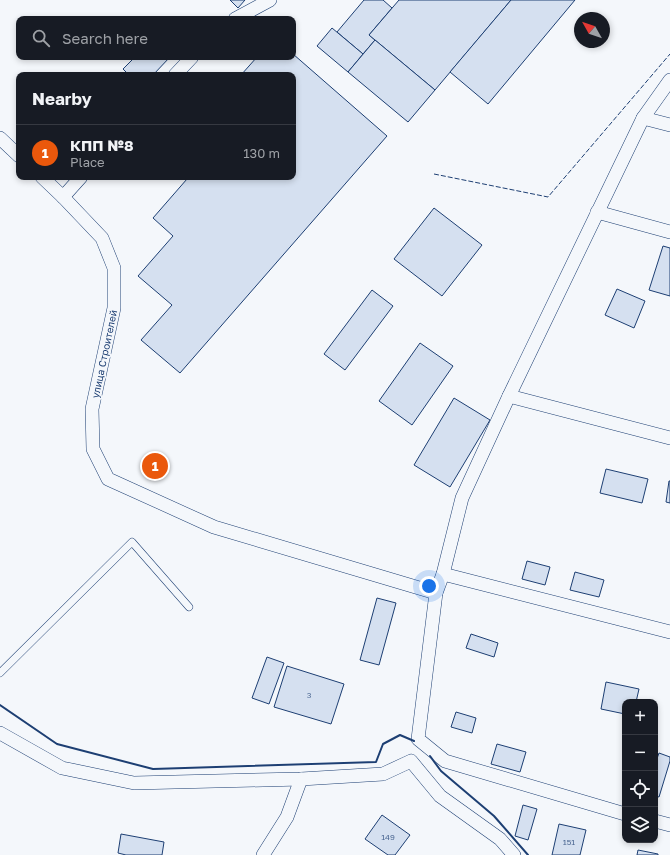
<!DOCTYPE html>
<html lang="en">
<head>
<meta charset="utf-8">
<style>
	body { margin:0; font-family:"Golos Text",sans-serif; background:#20242c; color:#f1f3f6 }
	.controls { position:absolute; right:12px; bottom:12px; display:grid; overflow:hidden; border-radius:8px; box-shadow:0 2px 6px #0003 }
	.controls button { width:36px; height:36px; display:grid; place-items:center; padding:0; border:0; border-bottom:1px solid #363941; background:#171b24; color:#f1f3f6; font:20px sans-serif }
	.compass { position:absolute; left:574px; top:12px; width:36px; height:36px; border-radius:50%; background:#171b24; box-shadow:0 2px 6px #0003; rotate:310deg }
	.you { position:absolute; left:429px; top:586px; width:14px; height:14px; margin:-10px; border:3px solid #fff; border-radius:50%; background:#1a73e8; box-shadow:0 0 0 6px #1a73e833 }
	.badge { display:grid; place-items:center; width:26px; height:26px; border-radius:50%; background:#ea580c; color:#fff; font-size:13px; font-weight:700 }
	.pin { position:absolute; translate:-50% -50%; border:2px solid #fff; box-shadow:0 1px 4px #0006 }
	.list { margin:0; padding:0; list-style:none }
	h2 { display:flex; justify-content:space-between; align-items:center; height:52px; margin:0; padding:0 16px; font-size:17px }
	h2 small { font-size:13px; font-weight:400; color:#9ea1a6 }
	.list li { display:grid; grid-template-columns:26px 1fr auto; gap:12px; align-items:center; box-sizing:border-box; height:56px; padding:0 16px; border-top:1px solid #363941 }
	.list b { display:block; font-size:15px; white-space:nowrap }
	.list p { margin:0; font-size:13px; white-space:nowrap; color:#9ea1a6 }
	.list em { font-size:13px; font-style:normal; color:#9ea1a6 }
	.icon { flex:none; width:22px; height:22px; fill:none; stroke:currentColor; stroke-width:2; stroke-linecap:round; stroke-linejoin:round }
	.map { position:relative; flex:none; width:670px; height:855px; overflow:hidden }
	.search { position:absolute; background:#171b24; box-shadow:0 2px 6px #0003; left:16px; top:16px; width:280px; height:44px; display:flex; align-items:center; gap:10px; box-sizing:border-box; padding:0 14px; border-radius:8px; color:#9ea1a6; font-size:15px }
	.panel { position:absolute; background:#171b24; box-shadow:0 2px 6px #0003; left:16px; top:72px; width:280px; height:108px; border-radius:8px }
	.map>svg:first-child { display:block }
	.building { fill:#d5e0f0; stroke:#1d3f73 }
	.lines { fill:none; stroke-linecap:round; stroke-linejoin:round }
	.lane-casing { stroke:#1d3f73; stroke-width:8 }
	.street-casing { stroke:#1d3f73; stroke-width:14 }
	.lane { stroke:#f4f7fb; stroke-width:7 }
	.street { stroke:#f4f7fb; stroke-width:13 }
	.fence { stroke:#1d3f73; stroke-width:1; stroke-dasharray:5 2; stroke-linecap:butt }
	.wall { stroke:#1d3f73; stroke-width:2 }
	.labels { text-anchor:middle; stroke-width:3; stroke-linejoin:round; paint-order:stroke }
	.number-label { font-size:8px; fill:#4b6792 }
	.street-label { font-size:10px; fill:#1d3f73; stroke:#f4f7fb }
</style>
</head>
<body>
<div class="map">
<svg width="670" height="855" viewBox="0 0 670 855">
	<rect width="100%" height="100%" fill="#f4f7fb"/>
	<g class="building">
		<polygon points="230,0 245,0 238,8"/>
		<polygon points="364,0 383,0 392,8 369,35 375,40 363,54 337,32"/>
		<polygon points="399,0 511,0 435,90 369,35"/>
		<polygon points="511,0 575,0 488,104 450,72"/>
		<polygon points="332,28 363,54 348,72 317,46"/>
		<polygon points="375,40 435,90 408,122 348,72"/>
		<polygon points="293,54 387,136 180,373 141,340 172,305 138,276 173,236 153,218 187,179 185,177 293,177 293,75 241,75 257,57 293,57"/>
		<polygon points="135,57 170,57 153,75 129,75 123,69"/>
		<polygon points="434,208 482,245 442,296 394,259"/>
		<polygon points="663,246 670,248 670,296 649,290"/>
		<polygon points="617,289 645,301 634,328 605,315"/>
		<polygon points="372,290 393,306 345,370 324,354"/>
		<polygon points="420,343 453,366 412,425 379,401"/>
		<polygon points="454,398 490,420 450,487 414,465"/>
		<polygon points="152,456 165,463 158,476 145,469"/>
		<polygon points="606,469 648,479 642,503 600,493"/>
		<polygon points="669,481 670,481 670,503 666,502"/>
		<polygon points="527,561 550,567 545,585 522,579"/>
		<polygon points="575,572 604,580 599,597 570,590"/>
		<polygon points="377,598 396,603 379,665 360,660"/>
		<polygon points="471,634 498,643 494,657 466,648"/>
		<polygon points="267,657 284,663 269,704 252,698"/>
		<polygon points="287,666 344,684 331,724 274,707"/>
		<polygon points="606,682 639,689 636,702 625,702 625,714 601,709"/>
		<polygon points="456,712 476,718 472,733 451,727"/>
		<polygon points="497,744 526,752 520,772 491,764"/>
		<polygon points="659,753 670,757 670,761 659,797 655,796 655,764"/>
		<polygon points="523,805 537,809 528,840 515,836"/>
		<polygon points="382,815 410,835 395,855 388,855 365,839"/>
		<polygon points="559,824 586,830 580,855 552,855"/>
		<polygon points="121,834 164,842 162,855 126,855 118,853"/>
		<polygon points="638,850 658,854 658,855 637,855"/>
	</g>
	<g class="lines">
		<defs>
			<polyline id="lane" points="0,673 132,542 189,607"/>
			<g id="street">
				<polyline points="235,19 270,0"/>
				<polyline points="175,75 192,57"/>
				<polyline points="643,118 670,125"/>
				<polyline points="0,138 19,156"/>
				<polyline points="42,177 63,197 102,238 114,268 114,308 92,409 93,449 108,479 214,527 436,593"/>
				<polyline points="63,197 81,177"/>
				<polyline points="597,212 670,232"/>
				<polyline points="509,396 670,438"/>
				<polyline points="443,574 670,632"/>
				<polyline points="0,733 62,768 134,783 301,779 383,774 411,761 440,796 500,839 514,855"/>
				<polyline points="625,814 445,761 418,739 436,593 443,574 462,498 509,396 643,118 670,80"/>
				<polyline points="655,821 670,825"/>
				<polyline points="263,855 287,817 301,779"/>
			</g>
		</defs>
		<use href="#lane" class="lane-casing"/>
		<use href="#street" class="street-casing"/>
		<use href="#lane" class="lane"/>
		<use href="#street" class="street"/>
		<polyline class="fence" points="434,174 548,197 670,54"/>
		<g class="wall">
			<polyline points="0,705 57,744 153,769 376,762 383,744 400,735 414,741"/>
			<polyline points="430,756 441,771 494,816 528,855"/>
		</g>
	</g>
	<g class="labels">
		<g class="number-label">
			<text x="309" y="698">3</text>
			<text x="388" y="840">149</text>
			<text x="569" y="845">151</text>
		</g>
		<g class="street-label">
			<text transform="translate(104 354) rotate(-78)" y="4">улица Строителей</text>
		</g>
	</g>
</svg>
<div class="controls">
<button>+</button>
<button>−</button>
<button><svg class="icon" aria-label="locate" viewBox="0 0 24 24"><circle cx="12" cy="12" r="6"/><path d="M12 2v4M12 18v4M2 12h4M18 12h4"/></svg></button>
<button><svg class="icon" aria-label="layers" viewBox="0 0 24 24"><path d="M12 4l9 5-9 5-9-5zM3 14l9 5 9-5"/></svg></button>
</div>
<svg class="compass" viewBox="-18 -18 36 36"><path d="M0-13l5 13h-10z" fill="#e53935"/><path d="M0 13l5-13h-10z" fill="#9ea1a6"/></svg>
<div class="you"></div>
<div class="pin badge" style="left:155px;top:466px">1</div>
<div class="search"><svg class="icon" aria-label="search" viewBox="0 0 24 24"><circle cx="10" cy="10" r="6"/><path d="M15 15l6 6"/></svg>Search here</div>
<section class="panel">
<h2>Nearby<small></small></h2>
<ul class="list">
<li><span class="badge">1</span><div><b>КПП №8</b><p>Place</p></div><em>130 m</em></li>
</ul>
</section>
</div>
</body>
</html>
